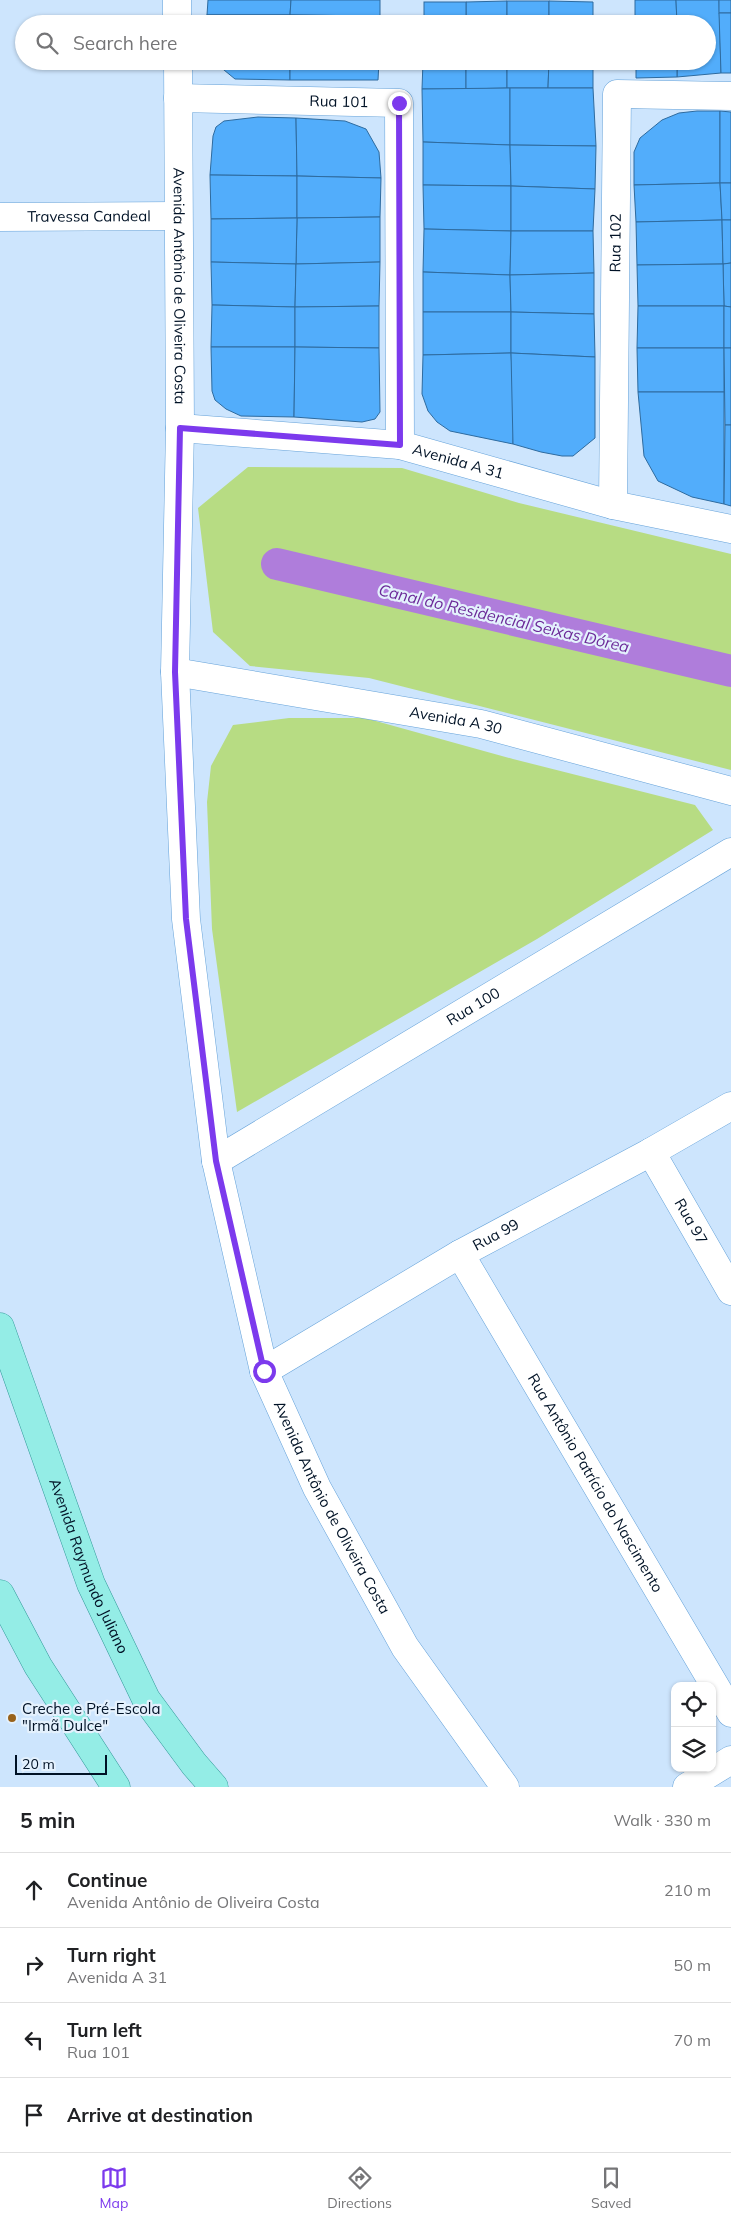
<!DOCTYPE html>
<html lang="en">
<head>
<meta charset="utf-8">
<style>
	body { margin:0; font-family:Mulish,sans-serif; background:#f6f6f6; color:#202124 }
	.controls { position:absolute; right:15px; bottom:15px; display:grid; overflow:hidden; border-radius:10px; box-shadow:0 1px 4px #0004 }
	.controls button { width:45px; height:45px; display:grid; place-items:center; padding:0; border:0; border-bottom:1px solid #e0e0e0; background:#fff; color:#202124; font:25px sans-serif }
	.scale { position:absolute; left:15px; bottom:12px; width:92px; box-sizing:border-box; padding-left:5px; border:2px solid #001226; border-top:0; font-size:14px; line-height:18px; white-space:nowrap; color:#001226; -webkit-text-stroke:4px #e4f1fd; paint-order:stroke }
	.stop { position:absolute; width:15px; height:15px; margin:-11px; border:4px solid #7c3aed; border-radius:50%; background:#fff }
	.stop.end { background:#7c3aed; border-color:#fff; box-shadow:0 1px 5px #0008 }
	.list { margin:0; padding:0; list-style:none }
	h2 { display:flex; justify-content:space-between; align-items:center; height:65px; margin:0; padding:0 20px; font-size:21px }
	h2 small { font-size:16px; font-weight:400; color:#757577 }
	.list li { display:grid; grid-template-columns:32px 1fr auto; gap:15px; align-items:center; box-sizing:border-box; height:75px; padding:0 20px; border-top:1px solid #e0e0e0 }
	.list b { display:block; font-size:19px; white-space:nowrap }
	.list p { margin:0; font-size:16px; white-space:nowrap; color:#757577 }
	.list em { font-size:16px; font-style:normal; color:#757577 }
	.icon { flex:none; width:28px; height:28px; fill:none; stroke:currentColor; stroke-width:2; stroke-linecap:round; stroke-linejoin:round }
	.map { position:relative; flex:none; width:731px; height:1787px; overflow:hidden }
	.search { position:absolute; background:#fff; box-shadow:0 1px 4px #0004; left:15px; right:15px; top:15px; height:55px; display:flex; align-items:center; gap:12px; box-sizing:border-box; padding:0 18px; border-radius:28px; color:#757577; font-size:19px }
	.sheet { height:365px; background:#fff }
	nav { display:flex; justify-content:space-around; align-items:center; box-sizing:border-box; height:70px; border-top:1px solid #e0e0e0; background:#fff; font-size:14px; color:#757577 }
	nav a { display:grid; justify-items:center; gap:2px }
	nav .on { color:#7c3aed }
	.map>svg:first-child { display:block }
	.green { fill:#b7dc83 }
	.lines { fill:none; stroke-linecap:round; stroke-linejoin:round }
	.canal { stroke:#af7ddb; stroke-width:32 }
	.building { fill:#52adfb; stroke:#2e6b9f }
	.minor-casing { stroke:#65a2d9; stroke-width:29 }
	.major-casing { stroke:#319998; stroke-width:29 }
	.minor { stroke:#fff; stroke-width:28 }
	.major { stroke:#94ede6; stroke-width:28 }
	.route { stroke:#7c3aed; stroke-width:6 }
	.poi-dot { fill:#98621b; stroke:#e4f1fd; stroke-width:2 }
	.labels { text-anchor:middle; stroke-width:4.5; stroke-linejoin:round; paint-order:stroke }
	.street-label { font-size:15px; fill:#001226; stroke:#e4f1fd }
	.poi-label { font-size:15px; fill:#001226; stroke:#e4f1fd; text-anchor:start }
	.water-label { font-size:16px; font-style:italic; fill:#6b2998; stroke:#e4f1fd }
</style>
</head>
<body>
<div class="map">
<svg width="731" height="1787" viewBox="0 0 731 1787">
	<rect width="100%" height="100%" fill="#cde5fd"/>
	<g class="green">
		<polygon points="248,467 402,468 519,503 731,554 731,770 369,678 250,666 213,632 198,508"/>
		<polygon points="289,718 365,718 513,759 695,805 713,830 537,939 237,1112 212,929 207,802 211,766 233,725"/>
	</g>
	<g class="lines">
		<polyline class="canal" points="277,564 731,671"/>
	</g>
	<g class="building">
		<polygon points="208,0 291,0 290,15 207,15"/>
		<polygon points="291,0 380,0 380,16 290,15"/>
		<polygon points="635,0 676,0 677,24 635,24"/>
		<polygon points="676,0 719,0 721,73 677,77 677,61 707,61 707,24 677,24"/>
		<rect x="719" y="0" width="12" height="13"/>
		<polygon points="507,1 507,24 466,24 466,2"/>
		<rect x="507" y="1" width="42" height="23"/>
		<polygon points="549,1 593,2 593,24 549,24"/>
		<rect x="424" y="2" width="42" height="22"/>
		<polygon points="719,13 731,13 731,73 721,73"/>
		<rect x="207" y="15" width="83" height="9"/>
		<polygon points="290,15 380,16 380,24 290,24"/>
		<polygon points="213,61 290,61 290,80 235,79"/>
		<polygon points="290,61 379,61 378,80 290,80"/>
		<polygon points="423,61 466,61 466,89 422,89"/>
		<polygon points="466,61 507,61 507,88 466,89"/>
		<polygon points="507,61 549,61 548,88 507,88"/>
		<polygon points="549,61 593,61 593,88 548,88"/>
		<polygon points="636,61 677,61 677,77 636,78"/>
		<polygon points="510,88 510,145 423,142 422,89"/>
		<polygon points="510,88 593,88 596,146 510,145"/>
		<polygon points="697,111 720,111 720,183 634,185 634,152 640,138 662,120 679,113"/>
		<polygon points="720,111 731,112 731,183 720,183"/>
		<polygon points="258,117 296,118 297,176 210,175 213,136 216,127 224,121"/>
		<polygon points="296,118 345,121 366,129 379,152 381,178 297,176"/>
		<polygon points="423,142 510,145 511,186 423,185"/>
		<polygon points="510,145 596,146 595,189 511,186"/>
		<polygon points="210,175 297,176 297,218 211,219"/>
		<polygon points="297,176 381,178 380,217 297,218"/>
		<polygon points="720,183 722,220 636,222 634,185"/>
		<polygon points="720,183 731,183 731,220 722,220"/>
		<polygon points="423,185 511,186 511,231 424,229"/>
		<polygon points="511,186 595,189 593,231 511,231"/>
		<polygon points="380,217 380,262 296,264 297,218"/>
		<polygon points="297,218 296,264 211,262 211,219"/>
		<polygon points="722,220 723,264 637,265 636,222"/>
		<polygon points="722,220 731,220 731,263 723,264"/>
		<polygon points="424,229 511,231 510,275 423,272"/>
		<polygon points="511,231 593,231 594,273 510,275"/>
		<polygon points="211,262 296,264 295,307 212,305"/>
		<polygon points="380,262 379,306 295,307 296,264"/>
		<polygon points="731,263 731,307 724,306 723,264"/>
		<polygon points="723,264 724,306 638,306 637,265"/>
		<polygon points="423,272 510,275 511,312 423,312"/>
		<polygon points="594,273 594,314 511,312 510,275"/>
		<polygon points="212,305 295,307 295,347 211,347"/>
		<polygon points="379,306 379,348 295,347 295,307"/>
		<polygon points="638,306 724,306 724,348 637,348"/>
		<polygon points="724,306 731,307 731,348 724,348"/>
		<polygon points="423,312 511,312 511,353 423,355"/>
		<polygon points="511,312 594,314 595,357 511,353"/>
		<polygon points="211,347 295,347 294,417 241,416 226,409 215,400 212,391"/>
		<polygon points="295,347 379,348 380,412 375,419 362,422 294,417"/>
		<polygon points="637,348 724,348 724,392 638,392"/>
		<polygon points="724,348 731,348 731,425 725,425"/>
		<polygon points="511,353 514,406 513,444 450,431 437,422 428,411 422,394 423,355"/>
		<polygon points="511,353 595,357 595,438 573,456 562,456 541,452 513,444"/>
		<polygon points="638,392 724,392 724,504 692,497 658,481 644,456"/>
		<polygon points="725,425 731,425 731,506 724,504"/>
	</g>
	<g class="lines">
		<defs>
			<g id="minor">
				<polyline points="177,0 177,24"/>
				<path id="s1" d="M178,61L180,428L175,672L186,919L216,1161L264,1371L317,1488L405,1647L505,1787"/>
				<path id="s2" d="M178,98L399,103L400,445"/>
				<path id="s3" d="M0,217L178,216"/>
				<path id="s4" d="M180,428L400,445L613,505L731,529"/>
				<path id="s5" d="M613,505L617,94L731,96"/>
				<path id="s6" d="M175,672L481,724L731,791"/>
				<path id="s7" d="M651,1152L731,1291"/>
				<path id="s8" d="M216,1161L731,852"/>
				<path id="s9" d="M460,1254L731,1713"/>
				<path id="s10" d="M264,1371L460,1254L651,1152L731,1106"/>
				<polyline points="687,1787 731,1760"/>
			</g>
			<g id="major">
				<path id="s11" d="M0,1327L91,1584L146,1699L194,1764L214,1787"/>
				<polyline points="0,1594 38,1666 116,1787"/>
			</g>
		</defs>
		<use href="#minor" class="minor-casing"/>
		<use href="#major" class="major-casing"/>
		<use href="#minor" class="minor"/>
		<use href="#major" class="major"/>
	</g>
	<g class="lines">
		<polyline class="route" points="264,1371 216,1161 186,919 175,672 180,428 400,445 399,103"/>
	</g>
	<circle class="poi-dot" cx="12" cy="1718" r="5"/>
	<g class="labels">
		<g class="street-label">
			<text dy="5" stroke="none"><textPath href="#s2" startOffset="161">Rua 101</textPath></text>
			<text dy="5" stroke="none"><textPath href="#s3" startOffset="89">Travessa Candeal</textPath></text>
			<text dy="5" stroke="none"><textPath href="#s5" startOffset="262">Rua 102</textPath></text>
			<text dy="5" stroke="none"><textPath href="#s1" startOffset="225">Avenida Antônio de Oliveira Costa</textPath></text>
			<text dy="5" stroke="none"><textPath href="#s4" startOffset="281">Avenida A 31</textPath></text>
			<text dy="5" stroke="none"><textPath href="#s6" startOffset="285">Avenida A 30</textPath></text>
			<text dy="5" stroke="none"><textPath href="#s8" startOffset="300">Rua 100</textPath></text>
			<text dy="5" stroke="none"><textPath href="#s7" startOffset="80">Rua 97</textPath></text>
			<text dy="5" stroke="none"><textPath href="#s10" startOffset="269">Rua 99</textPath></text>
			<text dy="5" stroke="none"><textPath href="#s9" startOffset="266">Rua Antônio Patrício do Nascimento</textPath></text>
			<text dy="5" stroke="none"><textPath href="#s1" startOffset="1470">Avenida Antônio de Oliveira Costa</textPath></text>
			<text dy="5" stroke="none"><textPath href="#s11" startOffset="255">Avenida Raymundo Juliano</textPath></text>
		</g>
		<g class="poi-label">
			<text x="22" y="1714">Creche e Pré-Escola<tspan x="22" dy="17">"Irmã Dulce"</tspan></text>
		</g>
		<g class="water-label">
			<text transform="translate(504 618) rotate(13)" y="6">Canal do Residencial Seixas Dórea</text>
		</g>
	</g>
</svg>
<div class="controls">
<button><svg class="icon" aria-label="locate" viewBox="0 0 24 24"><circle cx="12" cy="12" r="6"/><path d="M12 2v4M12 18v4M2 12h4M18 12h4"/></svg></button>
<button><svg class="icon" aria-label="layers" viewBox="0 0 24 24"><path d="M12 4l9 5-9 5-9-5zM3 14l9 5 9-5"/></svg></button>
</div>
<div class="scale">20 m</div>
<div class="stop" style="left:264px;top:1371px"></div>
<div class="stop end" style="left:399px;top:103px"></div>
<div class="search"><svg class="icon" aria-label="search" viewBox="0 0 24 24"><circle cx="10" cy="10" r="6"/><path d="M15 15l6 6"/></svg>Search here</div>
</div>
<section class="sheet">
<h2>5 min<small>Walk · 330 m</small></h2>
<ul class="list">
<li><svg class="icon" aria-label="ahead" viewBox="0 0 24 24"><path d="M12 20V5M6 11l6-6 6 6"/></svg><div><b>Continue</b><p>Avenida Antônio de Oliveira Costa</p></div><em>210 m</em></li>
<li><svg class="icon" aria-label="right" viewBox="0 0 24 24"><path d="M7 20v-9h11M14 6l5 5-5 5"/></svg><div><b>Turn right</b><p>Avenida A 31</p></div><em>50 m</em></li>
<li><svg class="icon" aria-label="left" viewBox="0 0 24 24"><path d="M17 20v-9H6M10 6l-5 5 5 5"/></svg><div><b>Turn left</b><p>Rua 101</p></div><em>70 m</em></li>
<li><svg class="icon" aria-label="arrive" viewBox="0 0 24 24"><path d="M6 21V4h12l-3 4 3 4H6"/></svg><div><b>Arrive at destination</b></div></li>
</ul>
</section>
<nav>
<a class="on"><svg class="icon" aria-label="map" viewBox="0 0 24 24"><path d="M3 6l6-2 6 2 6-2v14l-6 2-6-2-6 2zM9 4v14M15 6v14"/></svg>Map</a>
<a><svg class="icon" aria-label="directions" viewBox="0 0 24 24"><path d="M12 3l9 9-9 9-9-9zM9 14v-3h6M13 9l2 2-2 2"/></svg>Directions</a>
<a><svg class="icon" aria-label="saved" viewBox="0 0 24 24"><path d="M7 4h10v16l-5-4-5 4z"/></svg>Saved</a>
</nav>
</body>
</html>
